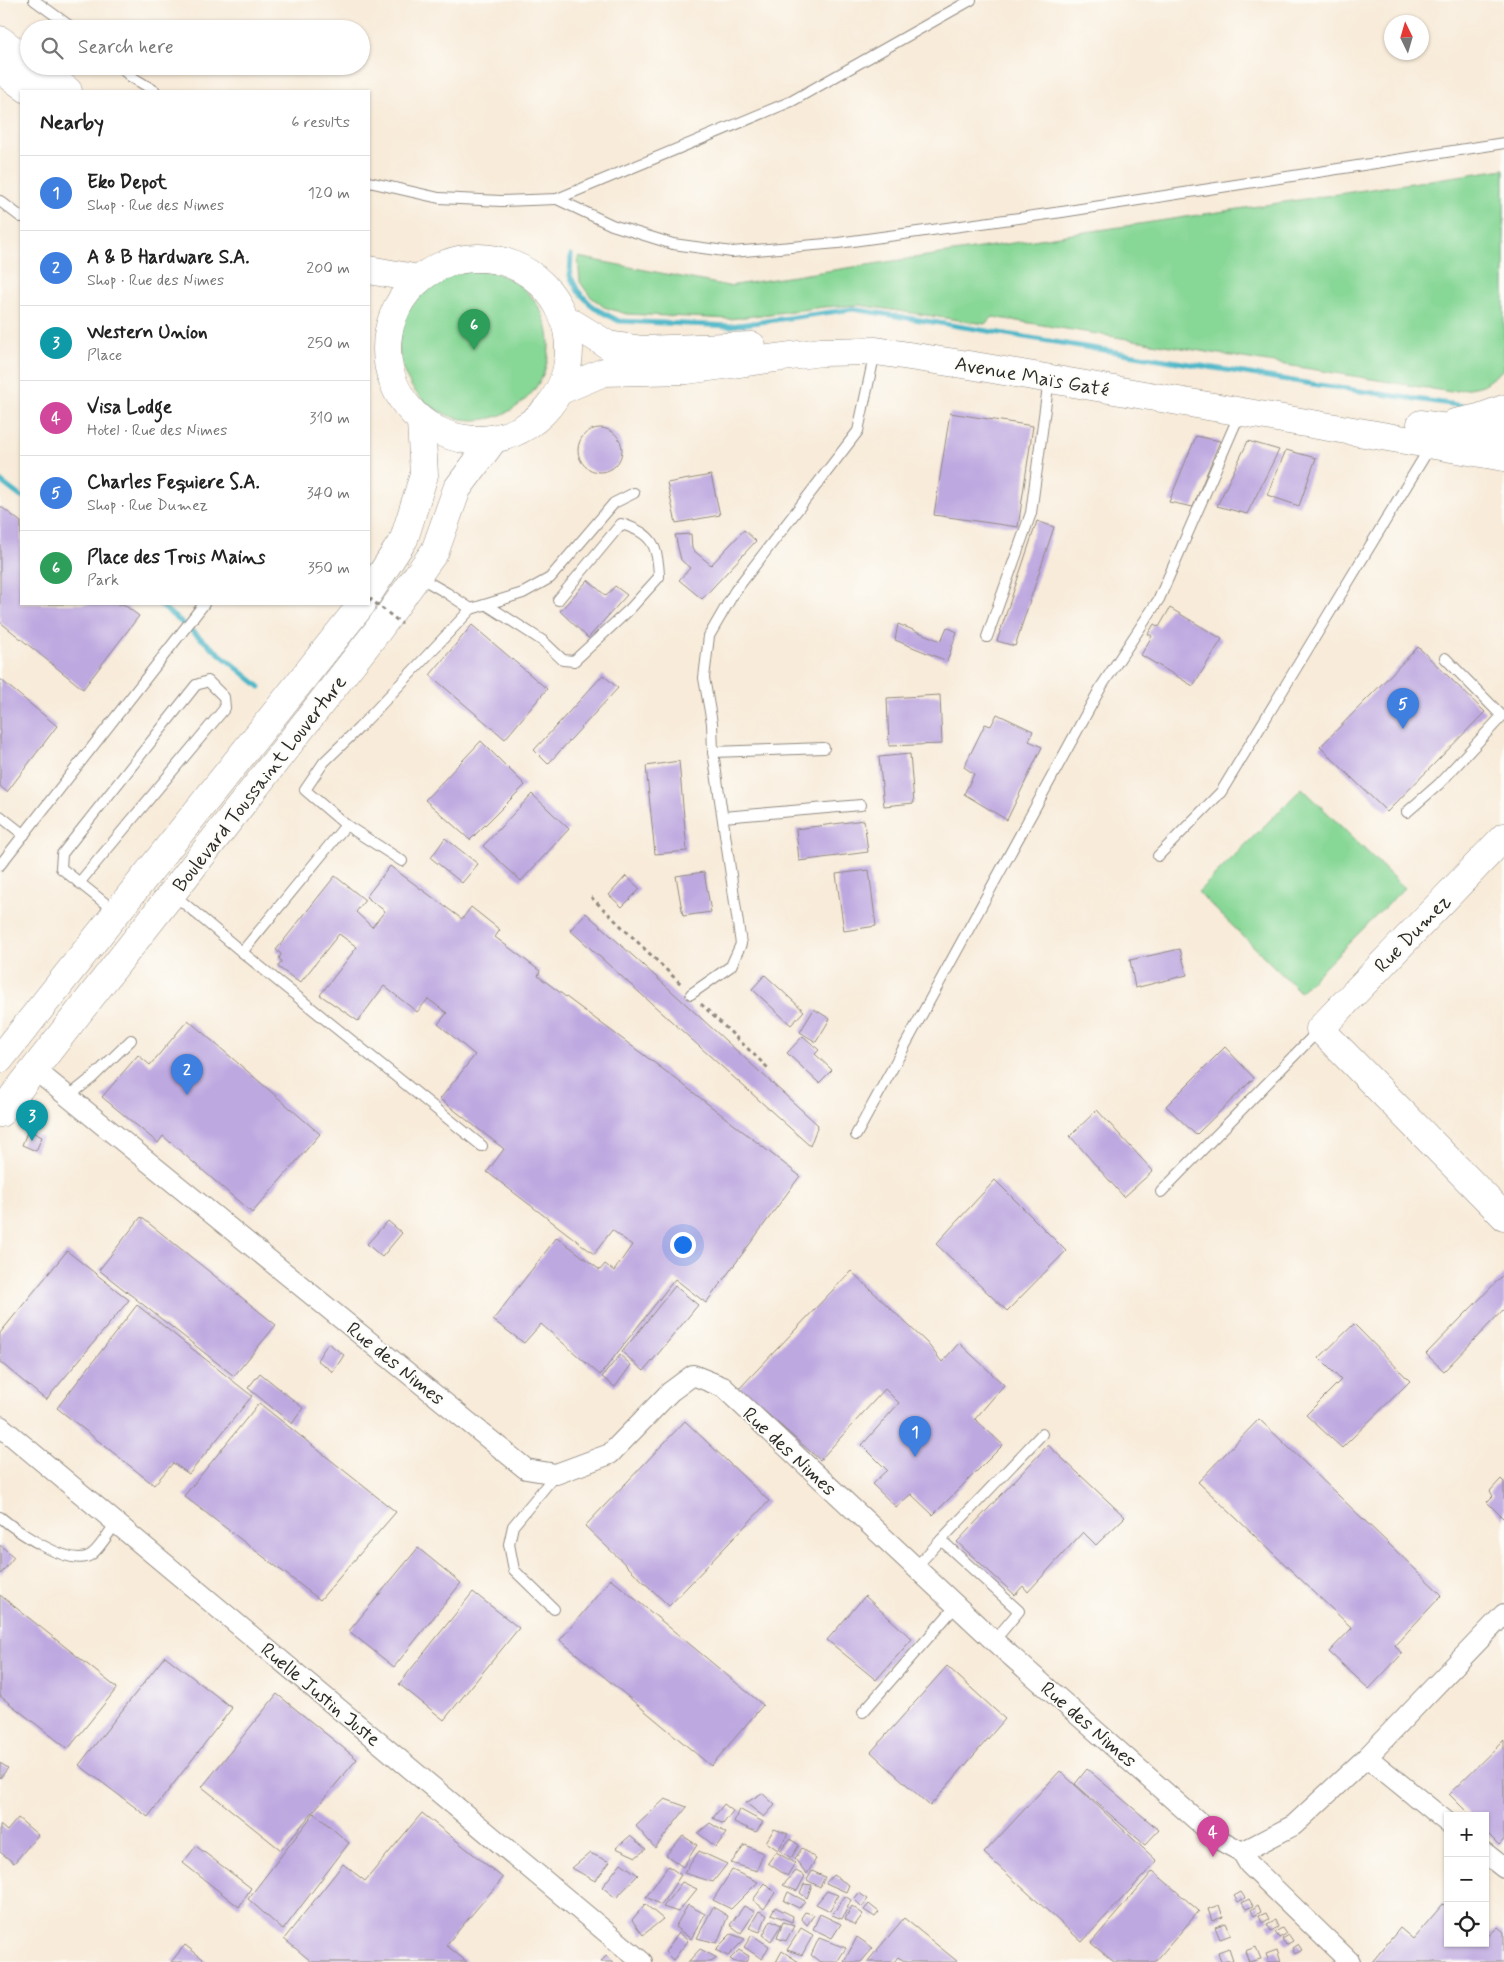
<!DOCTYPE html>
<html lang="en">
<head>
<meta charset="utf-8">
<style>
	body { margin:0; font-family:Mynerve,sans-serif; background:#f2f2f2; color:#222 }
	.controls { position:absolute; right:15px; bottom:15px; display:grid; overflow:hidden; border-radius:0px; box-shadow:0 1px 4px #0004 }
	.controls button { width:45px; height:45px; display:grid; place-items:center; padding:0; border:0; border-bottom:1px solid #e0e0e0; background:#fff; color:#222; font:25px sans-serif }
	.compass { position:absolute; left:1384px; top:15px; width:45px; height:45px; border-radius:50%; background:#fff; box-shadow:0 1px 4px #0004; rotate:355deg }
	.you { position:absolute; left:682px; top:1244px; width:18px; height:18px; margin:-12px; border:4px solid #fff; border-radius:50%; background:#1a73e8; box-shadow:0 0 0 8px #1a73e833 }
	.badge { display:grid; place-items:center; width:32px; height:32px; border-radius:50%; background:#c8321e; color:#fff; font-size:16px; font-weight:700 }
	.pin { position:absolute; translate:-50% -41px; filter:drop-shadow(0 1px 2px #0008) }
	.pin::after { content:''; position:absolute; top:26px; width:18px; height:15px; background:inherit; clip-path:polygon(0 0,100% 0,50% 100%) }
	.list { margin:0; padding:0; list-style:none }
	h2 { display:flex; justify-content:space-between; align-items:center; height:65px; margin:0; padding:0 20px; font-size:21px }
	h2 small { font-size:16px; font-weight:400; color:#767676 }
	.list li { display:grid; grid-template-columns:32px 1fr auto; gap:15px; align-items:center; box-sizing:border-box; height:75px; padding:0 20px; border-top:1px solid #e0e0e0 }
	.list b { display:block; font-size:19px; white-space:nowrap }
	.list p { margin:0; font-size:16px; white-space:nowrap; color:#767676 }
	.list em { font-size:16px; font-style:normal; color:#767676 }
	.icon { flex:none; width:28px; height:28px; fill:none; stroke:currentColor; stroke-width:2; stroke-linecap:round; stroke-linejoin:round }
	.map { position:relative; flex:none; width:1504px; height:1962px; overflow:hidden }
	.search { position:absolute; background:#fff; box-shadow:0 1px 4px #0004; left:20px; top:20px; width:350px; height:55px; display:flex; align-items:center; gap:12px; box-sizing:border-box; padding:0 18px; border-radius:28px; color:#767676; font-size:19px }
	.panel { position:absolute; background:#fff; box-shadow:0 1px 4px #0004; left:20px; top:90px; width:350px; height:515px; border-radius:0px }
	.map>svg:first-child { display:block }
	.green { fill:#87d796; stroke:#598160 }
	.lines { fill:none; stroke-linecap:round; stroke-linejoin:round }
	.stream { stroke:#4bb6c7; stroke-width:5 }
	.building { fill:#bea8e0 }
	.lane-casing { stroke:#928b82; stroke-width:12 }
	.street-casing { stroke:#928b82; stroke-width:22 }
	.secondary-casing { stroke:#928b82; stroke-width:29 }
	.path { stroke:#928b82; stroke-width:3; stroke-dasharray:4 4; stroke-linecap:butt }
	.lane { stroke:#fff; stroke-width:10 }
	.street { stroke:#fff; stroke-width:20 }
	.secondary { stroke:#fff; stroke-width:28 }
	.path-bridge { stroke:#928b82; stroke-width:3; stroke-dasharray:4 4; stroke-linecap:butt }
	.labels { text-anchor:middle; stroke-width:4; stroke-linejoin:round; paint-order:stroke }
	.street-label { font-size:20px; fill:#2b2b2b; stroke:#fdfcf7 }
</style>
</head>
<body>
<div class="map">
<svg width="1504" height="1962" viewBox="0 0 1504 1962">
	<rect width="100%" height="100%" fill="#fdfcf7"/>
	<filter id="ink" filterUnits="userSpaceOnUse"><feTurbulence type="fractalNoise" baseFrequency=".02" numOctaves="2"/><feDisplacementMap in="SourceGraphic" scale="10" xChannelSelector="R" yChannelSelector="G"/><feConvolveMatrix kernelMatrix="1 2 1 2 8 2 1 2 1" color-interpolation-filters="sRGB"/></filter>
	<filter id="wash" filterUnits="userSpaceOnUse"><feTurbulence type="fractalNoise" baseFrequency=".0096" numOctaves="4" result="noise"/><feDisplacementMap in="SourceGraphic" scale="20" xChannelSelector="R" yChannelSelector="G"/><feGaussianBlur stdDeviation="1.12" result="paint"/><feColorMatrix in="noise" values="0 0 0 0 0 0 0 0 0 0 0 0 0 0 0 0 0 1.4 0 .05"/><feComposite in="paint" operator="in"/></filter>
	<g filter="url(#wash)">
		<rect width="100%" height="100%" fill="#f8ebd9"/>
		<g class="green">
			<polygon points="1504,169 1504,369 1483,385 1451,392 993,317 985,324 859,305 824,307 730,319 626,314 604,307 590,296 580,282 578,257 728,286"/>
			<circle cx="474" cy="345" r="75"/>
			<polygon points="1302,788 1404,888 1300,992 1198,892"/>
		</g>
		<g class="lines">
			<g class="stream">
				<polyline points="571,255 570,276 578,291 594,308 619,321 731,326 853,309 1312,384 1464,406"/>
				<polyline points="0,481 21,497"/>
				<polyline points="159,604 260,687"/>
			</g>
		</g>
		<g id="blocks">
			<g class="building">
				<polygon points="950,413 1033,426 1018,527 934,515"/>
				<circle cx="600" cy="450" r="22"/>
				<polygon points="1196,436 1220,441 1193,507 1169,502"/>
				<polygon points="1248,441 1279,450 1247,514 1217,506"/>
				<polygon points="1286,450 1316,458 1299,506 1267,495"/>
				<polygon points="711,475 720,515 676,523 667,483"/>
				<polygon points="0,506 21,522 21,604 123,604 139,616 83,689 0,622"/>
				<polygon points="1037,521 1054,527 1015,646 997,641"/>
				<polygon points="744,530 756,541 702,599 679,580 690,568 681,560 675,535 691,534 692,549 711,565"/>
				<polygon points="588,580 606,596 615,586 627,595 588,638 560,611"/>
				<polygon points="1170,608 1222,639 1193,686 1141,655 1152,636 1148,634 1154,624 1159,627"/>
				<polygon points="898,624 941,641 947,627 957,632 947,661 895,640"/>
				<polygon points="472,625 547,689 505,739 430,675"/>
				<polygon points="1418,647 1485,712 1387,812 1320,747"/>
				<polygon points="603,675 618,688 548,764 534,750"/>
				<polygon points="0,679 57,726 7,792 0,786"/>
				<polygon points="940,695 942,744 889,746 887,698"/>
				<polygon points="997,714 1033,731 1029,741 1042,747 1007,820 964,794 974,774 964,767 985,724 991,726"/>
				<polygon points="481,741 525,785 470,840 425,800"/>
				<polygon points="910,754 914,803 884,806 879,757"/>
				<polygon points="679,761 687,851 655,854 646,766"/>
				<polygon points="532,794 569,829 521,881 483,846"/>
				<polygon points="864,820 868,852 799,861 796,829"/>
				<polygon points="445,838 478,864 462,883 431,858"/>
				<polygon points="390,866 462,919 471,907 500,930 495,937 540,971 538,976 676,1079 800,1176 706,1303 675,1279 600,1375 541,1324 524,1343 493,1320 557,1237 600,1270 605,1264 614,1271 632,1245 612,1230 594,1254 487,1172 504,1149 440,1099 475,1055 438,1024 447,1013 428,999 417,1012 384,986 358,1021 320,995 357,947 339,934 300,983 278,967 282,961 279,959 281,954 276,950 335,876 365,900 356,912 372,927 385,911 366,897"/>
				<polygon points="869,870 876,926 844,931 836,874"/>
				<polygon points="704,872 711,912 683,916 676,876"/>
				<polygon points="626,876 640,889 622,907 609,895"/>
				<polygon points="586,913 818,1125 810,1146 570,930"/>
				<polygon points="1180,949 1187,975 1135,988 1130,960"/>
				<polygon points="765,975 804,1011 791,1025 752,989"/>
				<polygon points="814,1009 830,1019 816,1042 800,1032"/>
				<polygon points="188,1020 320,1134 252,1213 163,1136 158,1143 102,1097 138,1055 150,1065"/>
				<polygon points="803,1036 819,1050 815,1054 832,1070 819,1083 787,1053"/>
				<polygon points="1225,1047 1254,1078 1196,1135 1166,1106"/>
				<polygon points="1097,1110 1153,1171 1124,1197 1070,1136"/>
				<polygon points="28,1130 42,1137 36,1151 22,1145"/>
				<polygon points="995,1180 1066,1251 1007,1311 936,1244"/>
				<polygon points="141,1217 276,1325 234,1376 99,1270"/>
				<polygon points="388,1221 402,1233 382,1257 367,1244"/>
				<polygon points="67,1251 129,1300 46,1400 0,1362 0,1333"/>
				<polygon points="851,1271 927,1343 942,1362 959,1343 1004,1385 975,1419 1003,1445 933,1515 911,1494 896,1507 872,1484 887,1470 862,1445 899,1403 885,1389 820,1460 739,1389"/>
				<polygon points="1504,1274 1504,1309 1444,1371 1426,1354"/>
				<polygon points="675,1286 698,1305 644,1371 622,1352"/>
				<polygon points="137,1305 252,1396 189,1474 173,1463 154,1485 57,1408"/>
				<polygon points="1354,1324 1410,1381 1342,1448 1306,1415 1341,1380 1319,1358"/>
				<polygon points="328,1343 344,1355 333,1372 317,1360"/>
				<polygon points="620,1355 631,1365 615,1387 602,1377"/>
				<polygon points="260,1373 303,1408 292,1424 248,1388"/>
				<polygon points="259,1403 396,1512 320,1600 184,1496"/>
				<polygon points="1259,1419 1442,1595 1395,1645 1402,1654 1369,1689 1329,1652 1352,1628 1198,1482"/>
				<polygon points="685,1421 769,1501 669,1606 585,1526"/>
				<polygon points="1048,1445 1125,1517 1096,1545 1083,1532 1028,1592 1023,1586 1015,1595 957,1542"/>
				<polygon points="1501,1479 1504,1482 1504,1519 1487,1502 1493,1496 1490,1491"/>
				<polygon points="0,1545 14,1557 0,1575"/>
				<polygon points="418,1548 461,1583 394,1667 349,1631"/>
				<polygon points="611,1579 763,1705 711,1766 560,1640"/>
				<polygon points="473,1592 519,1628 444,1720 399,1684"/>
				<polygon points="0,1595 117,1688 68,1749 0,1696"/>
				<polygon points="865,1596 912,1639 876,1680 827,1640"/>
				<polygon points="165,1656 232,1708 148,1817 79,1765"/>
				<polygon points="947,1666 1005,1719 930,1806 871,1752"/>
				<polygon points="277,1694 357,1759 281,1850 202,1787"/>
				<polygon points="1504,1740 1504,1840 1499,1845 1485,1831 1485,1816 1471,1816 1449,1794"/>
				<polygon points="0,1763 8,1768 0,1778"/>
				<polygon points="1087,1769 1159,1830 1145,1845 1075,1784"/>
				<polygon points="1060,1771 1157,1861 1082,1942 984,1853"/>
				<polygon points="762,1793 775,1805 764,1817 746,1803"/>
				<polygon points="665,1799 687,1807 655,1848 636,1826"/>
				<polygon points="724,1804 733,1811 723,1824 713,1818"/>
				<polygon points="739,1809 763,1822 756,1832 734,1822"/>
				<polygon points="314,1813 349,1843 283,1930 248,1899"/>
				<polygon points="422,1813 503,1878 446,1945 467,1962 312,1962 284,1939 343,1864 365,1881"/>
				<polygon points="18,1818 38,1835 14,1863 0,1852 0,1825 7,1831"/>
				<polygon points="710,1823 726,1833 716,1847 698,1833"/>
				<polygon points="774,1829 788,1834 778,1850 766,1842"/>
				<polygon points="630,1836 646,1849 636,1857 616,1848"/>
				<polygon points="683,1836 697,1845 683,1867 666,1855"/>
				<polygon points="790,1839 799,1845 791,1858 780,1851"/>
				<polygon points="745,1845 763,1853 757,1871 731,1863"/>
				<polygon points="196,1846 251,1888 239,1907 183,1863"/>
				<polygon points="802,1848 816,1859 807,1874 795,1859"/>
				<polygon points="699,1851 727,1864 713,1882 684,1873"/>
				<polygon points="776,1852 795,1863 787,1876 768,1863"/>
				<polygon points="590,1853 610,1862 595,1881 572,1868"/>
				<polygon points="621,1863 638,1875 616,1898 602,1887"/>
				<polygon points="668,1866 681,1875 661,1905 646,1897"/>
				<polygon points="732,1870 758,1882 731,1909 713,1900"/>
				<polygon points="796,1871 805,1876 797,1891 783,1885"/>
				<polygon points="812,1871 825,1877 820,1887 807,1880"/>
				<polygon points="1153,1871 1199,1911 1155,1962 1114,1962 1091,1943"/>
				<polygon points="833,1875 849,1885 846,1892 826,1883"/>
				<polygon points="682,1882 697,1889 678,1912 663,1907"/>
				<polygon points="765,1883 775,1893 764,1909 753,1900"/>
				<polygon points="804,1884 812,1885 807,1898 800,1893"/>
				<polygon points="827,1891 838,1895 830,1911 816,1904"/>
				<polygon points="788,1892 805,1901 799,1908 784,1901"/>
				<polygon points="1241,1892 1245,1898 1238,1902 1234,1896"/>
				<polygon points="859,1893 868,1899 862,1907 854,1899"/>
				<polygon points="845,1896 851,1900 842,1919 832,1915"/>
				<polygon points="1249,1899 1253,1906 1246,1909 1242,1903"/>
				<polygon points="645,1904 663,1919 643,1935 632,1920"/>
				<polygon points="869,1904 879,1912 875,1917 864,1910"/>
				<polygon points="1443,1904 1448,1907 1448,1943 1485,1943 1485,1939 1498,1927 1504,1932 1504,1962 1372,1962 1400,1928 1413,1939"/>
				<polygon points="688,1905 705,1914 691,1939 675,1927"/>
				<polygon points="1219,1905 1223,1917 1212,1921 1208,1909"/>
				<polygon points="1258,1905 1261,1912 1254,1916 1251,1910"/>
				<polygon points="744,1906 755,1912 741,1933 730,1925"/>
				<polygon points="852,1906 863,1914 855,1925 845,1919"/>
				<polygon points="713,1907 728,1916 717,1943 697,1938"/>
				<polygon points="775,1907 793,1916 792,1922 771,1914"/>
				<polygon points="759,1911 767,1915 760,1932 749,1928"/>
				<polygon points="805,1912 814,1915 807,1925 801,1918"/>
				<polygon points="1266,1913 1269,1919 1262,1923 1259,1916"/>
				<polygon points="820,1914 841,1924 832,1938 813,1929"/>
				<polygon points="904,1918 958,1962 906,1962 898,1957 894,1962 867,1962"/>
				<polygon points="771,1920 781,1925 771,1941 763,1935"/>
				<polygon points="1275,1920 1278,1927 1271,1931 1267,1924"/>
				<polygon points="783,1922 794,1926 786,1941 777,1938"/>
				<polygon points="1226,1923 1231,1935 1220,1939 1215,1927"/>
				<polygon points="801,1928 813,1935 802,1955 787,1950"/>
				<polygon points="1282,1928 1286,1934 1279,1938 1275,1932"/>
				<polygon points="679,1933 688,1941 673,1960 665,1952"/>
				<polygon points="731,1934 745,1939 728,1956 715,1950"/>
				<polygon points="752,1935 769,1946 762,1959 744,1947"/>
				<polygon points="1289,1935 1293,1941 1286,1945 1282,1939"/>
				<polygon points="857,1937 873,1948 861,1962 844,1962"/>
				<polygon points="819,1938 846,1948 837,1962 820,1962 811,1955"/>
				<polygon points="1298,1944 1302,1950 1295,1954 1292,1948"/>
				<polygon points="185,1945 207,1962 171,1962"/>
				<polygon points="1256,1947 1261,1959 1249,1962 1245,1951"/>
				<polygon points="1229,1948 1233,1960 1221,1962 1218,1952"/>
				<polygon points="700,1949 717,1958 711,1962 688,1962"/>
				<polygon points="739,1950 749,1956 746,1962 735,1962 730,1959"/>
				<polygon points="1277,1950 1281,1962 1269,1962 1266,1954"/>
				<polygon points="782,1951 799,1962 776,1962"/>
				<polygon points="606,1956 614,1962 601,1962"/>
			</g>
		</g>
	</g>
	<g filter="url(#ink)">
		<use href="#blocks" fill-opacity="0" stroke="#928b82" stroke-width="1"/>
		<g class="lines">
			<defs>
				<g id="lane">
					<polyline points="34,0 74,29"/>
					<polyline points="119,66 130,76 155,91"/>
					<polyline points="369,182 439,198 501,201 557,199 792,101 971,0"/>
					<polyline points="557,199 612,225 673,244 732,252 838,243 1062,212 1504,143"/>
					<polyline points="0,201 21,217"/>
					<polyline points="419,577 447,593 471,609"/>
					<path d="M487,605L543,641L563,660L574,661L630,609L659,577C658,546 653,533 621,524L558,600"/>
					<polyline points="987,637 1031,513 1049,379"/>
					<polyline points="713,752 824,748"/>
					<polyline points="1407,812 1439,784 1502,716 1445,658"/>
					<polyline points="0,816 24,835"/>
					<polyline points="723,817 861,805"/>
					<polyline points="1158,856 1221,792 1430,447"/>
					<polyline points="402,861 346,825 305,790 324,762 359,728 471,609 523,593 550,578 614,503 634,493"/>
					<polyline points="0,865 204,604"/>
					<polyline points="79,883 225,708 224,697 208,681 196,685 62,854 61,868 116,912"/>
					<polyline points="173,894 242,952 482,1146"/>
					<polyline points="242,952 346,825"/>
					<polyline points="691,994 731,966 741,944 713,752 712,723 704,678 709,636 735,591 858,431 875,352"/>
					<polyline points="68,1097 93,1077 131,1040"/>
					<polyline points="856,1135 1101,687 1159,599 1240,413"/>
					<polyline points="1161,1192 1320,1029"/>
					<path d="M0,1517C17,1531 72,1570 92,1554C101,1547 109,1532 116,1523"/>
					<polyline points="915,1568 941,1540"/>
					<polyline points="554,1609 514,1570 509,1544 513,1526 556,1474"/>
					<polyline points="994,1641 1019,1611 941,1540 1042,1434"/>
					<polyline points="863,1712 956,1606"/>
				</g>
				<g id="street">
					<polyline points="34,1069 526,1469 556,1474 610,1454 670,1392 693,1375 723,1387 994,1641 1218,1839 1242,1852 1294,1825 1367,1757 1504,1614"/>
					<polyline points="0,1426 642,1962"/>
					<polyline points="1367,1757 1448,1823"/>
					<polyline points="1242,1852 1249,1864 1350,1962"/>
					<polyline points="1485,1853 1504,1868"/>
				</g>
				<g id="secondary">
					<polyline points="0,40 29,62"/>
					<polyline points="35,66 68,91"/>
					<polyline points="0,69 30,91"/>
					<circle cx="478" cy="349" r="91"/>
					<polyline points="369,270 419,279"/>
					<polyline points="564,318 608,345 643,350 752,346"/>
					<polyline points="559,391 604,372 687,370 821,352 876,351 975,366 1504,457"/>
					<polyline points="1455,423 1479,418 1504,409"/>
					<polyline points="1421,424 1504,436"/>
					<polyline points="369,593 404,539 424,475 421,421"/>
					<polyline points="1504,837 1320,1029 1504,1216"/>
					<polyline points="0,1059 362,604"/>
					<polyline points="0,1113 379,629 435,551 457,489 494,439"/>
				</g>
			</defs>
			<use href="#lane" class="lane-casing"/>
			<use href="#street" class="street-casing"/>
			<use href="#secondary" class="secondary-casing"/>
			<g class="path">
				<polyline points="591,897 682,985"/>
				<polyline points="701,1004 768,1068"/>
			</g>
			<use href="#lane" class="lane"/>
			<use href="#street" class="street"/>
			<use href="#secondary" class="secondary"/>
			<polyline class="path-bridge" points="369,598 402,624"/>
		</g>
	</g>
	<g class="labels">
		<g class="street-label">
			<text transform="translate(1032 376) rotate(10)" y="7">Avenue Maïs Gaté</text>
			<text transform="translate(259 783) rotate(-52)" y="7">Boulevard Toussaint Louverture</text>
			<text transform="translate(1412 933) rotate(-46)" y="7">Rue Dumez</text>
			<text transform="translate(396 1363) rotate(39)" y="7">Rue des Nimes</text>
			<text transform="translate(790 1451) rotate(43)" y="7">Rue des Nimes</text>
			<text transform="translate(321 1694) rotate(40)" y="7">Ruelle Justin Juste</text>
			<text transform="translate(1089 1724) rotate(41)" y="7">Rue des Nimes</text>
		</g>
	</g>
</svg>
<div class="controls">
<button>+</button>
<button>−</button>
<button><svg class="icon" aria-label="locate" viewBox="0 0 24 24"><circle cx="12" cy="12" r="6"/><path d="M12 2v4M12 18v4M2 12h4M18 12h4"/></svg></button>
</div>
<svg class="compass" viewBox="-18 -18 36 36"><path d="M0-13l5 13h-10z" fill="#e53935"/><path d="M0 13l5-13h-10z" fill="#767676"/></svg>
<div class="you"></div>
<div class="pin badge" style="left:915px;top:1457px;background:#3f7fe0">1</div>
<div class="pin badge" style="left:187px;top:1095px;background:#3f7fe0">2</div>
<div class="pin badge" style="left:32px;top:1141px;background:#0f9aa8">3</div>
<div class="pin badge" style="left:1213px;top:1857px;background:#d1479c">4</div>
<div class="pin badge" style="left:1403px;top:729px;background:#3f7fe0">5</div>
<div class="pin badge" style="left:474px;top:350px;background:#2e9e5b">6</div>
<div class="search"><svg class="icon" aria-label="search" viewBox="0 0 24 24"><circle cx="10" cy="10" r="6"/><path d="M15 15l6 6"/></svg>Search here</div>
<section class="panel">
<h2>Nearby<small>6 results</small></h2>
<ul class="list">
<li><span class="badge" style="background:#3f7fe0">1</span><div><b>Eko Depot</b><p>Shop · Rue des Nimes</p></div><em>120 m</em></li>
<li><span class="badge" style="background:#3f7fe0">2</span><div><b>A &amp; B Hardware S.A.</b><p>Shop · Rue des Nimes</p></div><em>200 m</em></li>
<li><span class="badge" style="background:#0f9aa8">3</span><div><b>Western Union</b><p>Place</p></div><em>250 m</em></li>
<li><span class="badge" style="background:#d1479c">4</span><div><b>Visa Lodge</b><p>Hotel · Rue des Nimes</p></div><em>310 m</em></li>
<li><span class="badge" style="background:#3f7fe0">5</span><div><b>Charles Fequiere S.A.</b><p>Shop · Rue Dumez</p></div><em>340 m</em></li>
<li><span class="badge" style="background:#2e9e5b">6</span><div><b>Place des Trois Mains</b><p>Park</p></div><em>350 m</em></li>
</ul>
</section>
</div>
</body>
</html>
